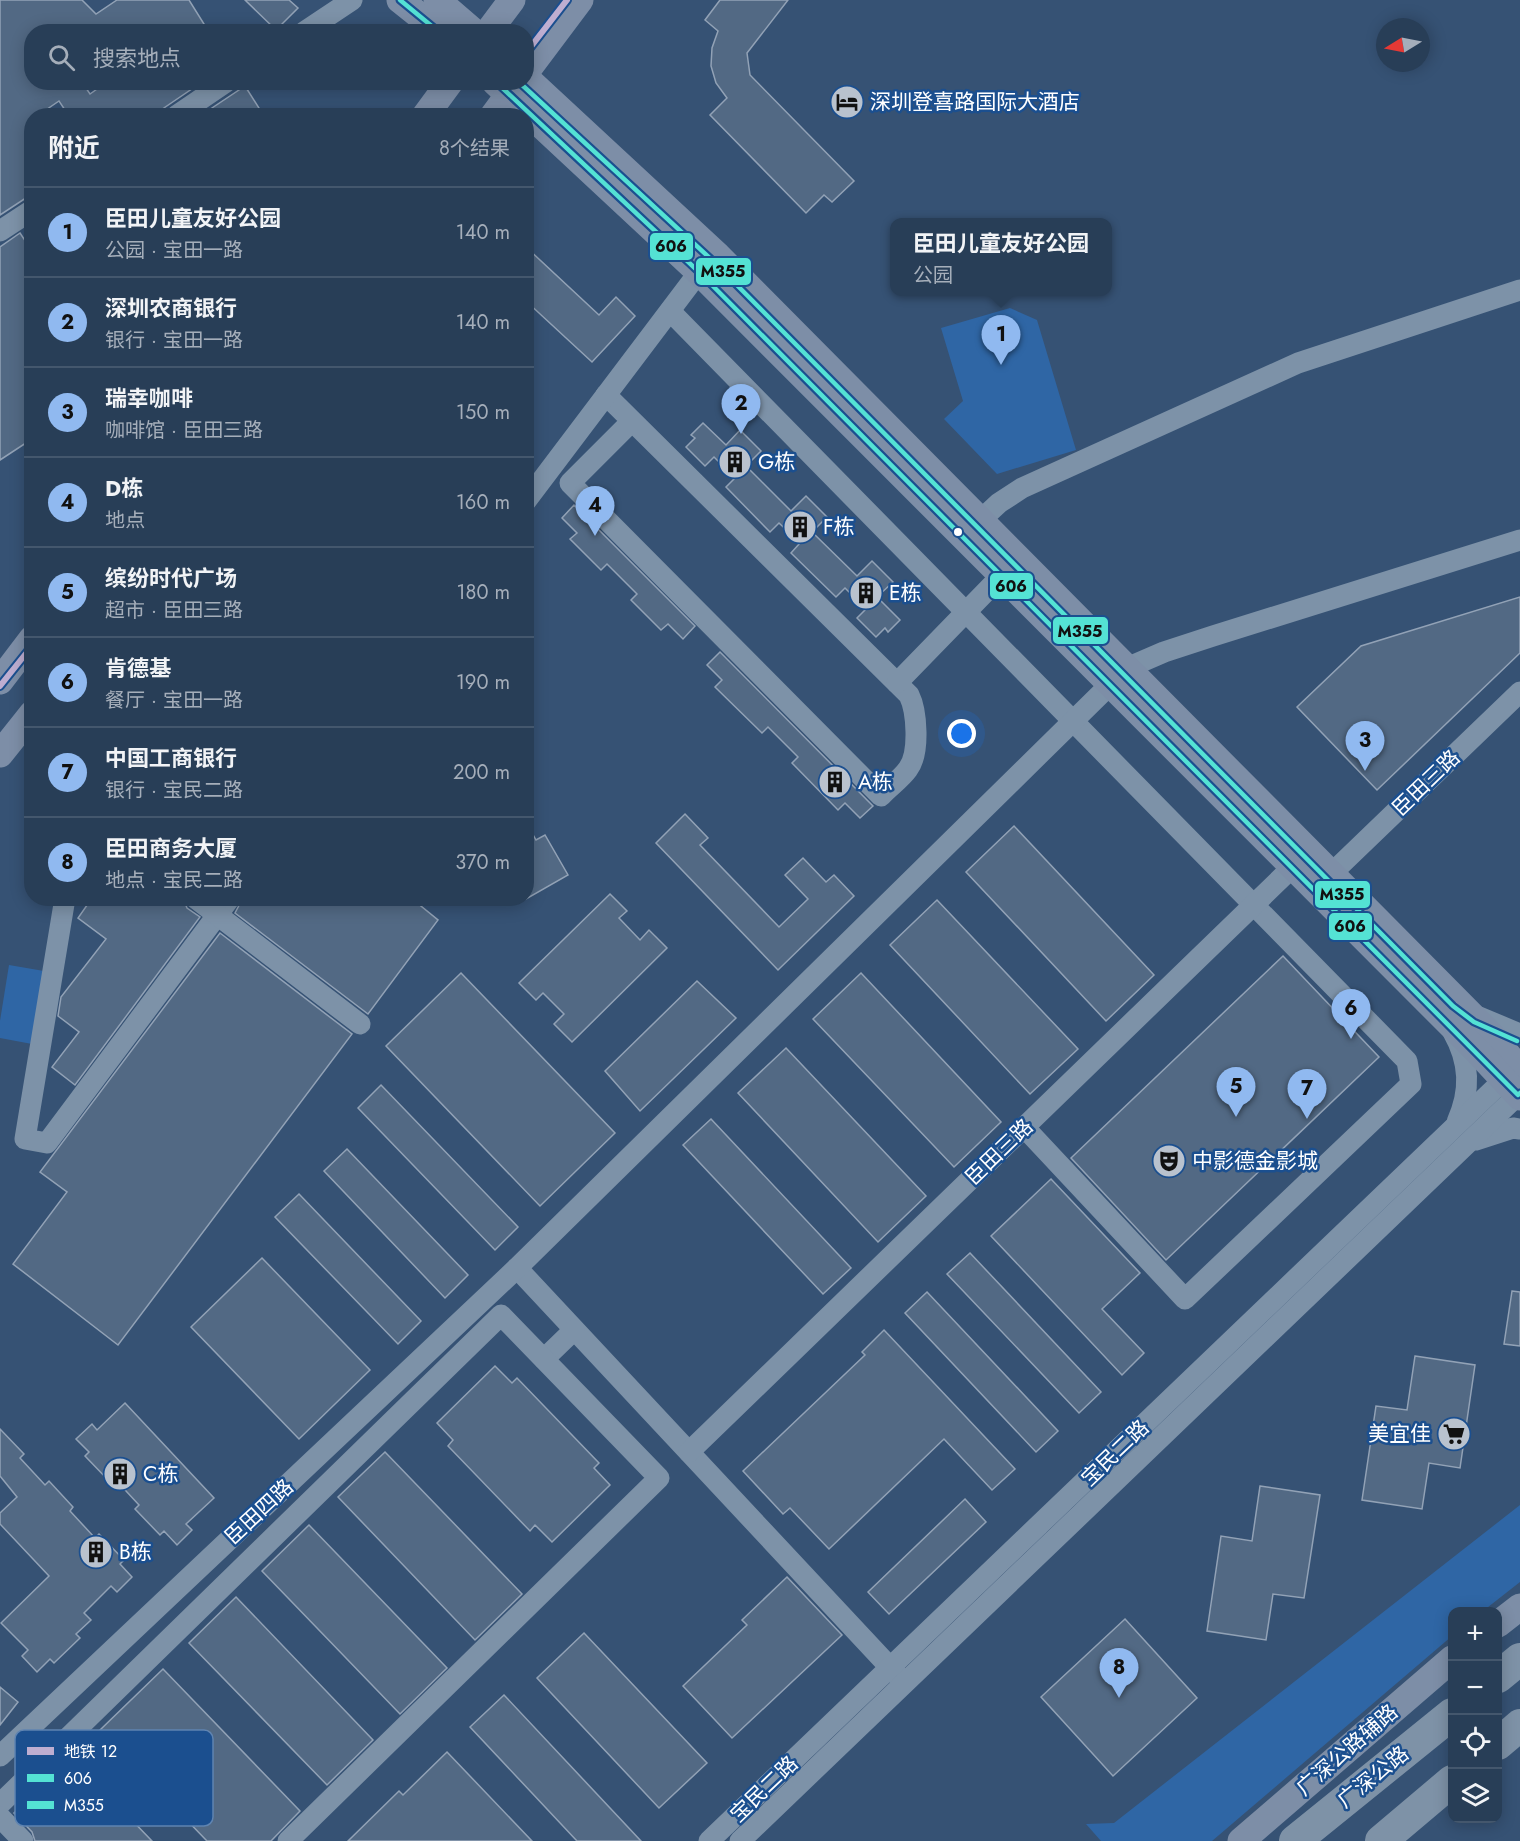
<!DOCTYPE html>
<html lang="zh">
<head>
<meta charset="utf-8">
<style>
	body { margin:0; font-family:Jost,"Noto Sans SC",sans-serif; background:#30455d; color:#f1f3f6 }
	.controls { position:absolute; right:18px; bottom:18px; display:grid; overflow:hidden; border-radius:12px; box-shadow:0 3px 15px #0003 }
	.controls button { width:54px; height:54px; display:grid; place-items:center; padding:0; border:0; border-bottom:2px solid #44576d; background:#283e57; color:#f1f3f6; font:30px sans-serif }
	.compass { position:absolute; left:1376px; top:18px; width:54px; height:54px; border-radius:50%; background:#283e57; box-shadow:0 3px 15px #0003; rotate:260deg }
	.you { position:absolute; left:962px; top:734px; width:21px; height:21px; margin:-15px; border:4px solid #fff; border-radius:50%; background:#1a73e8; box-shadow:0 0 0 9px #1a73e833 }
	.badge { display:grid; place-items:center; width:39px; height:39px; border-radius:50%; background:#90b9f0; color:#111; font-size:20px; font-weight:700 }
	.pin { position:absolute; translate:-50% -50px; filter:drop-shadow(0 2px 3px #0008) }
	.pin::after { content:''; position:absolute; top:32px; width:21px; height:18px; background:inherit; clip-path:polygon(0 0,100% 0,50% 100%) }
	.popup { position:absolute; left:890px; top:218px; width:222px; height:78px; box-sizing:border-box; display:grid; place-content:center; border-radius:12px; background:#283e57; filter:drop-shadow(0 2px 4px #0005); font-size:20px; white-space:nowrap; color:#a5aeba }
	.popup b { font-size:22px; color:#f1f3f6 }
	.popup::after { content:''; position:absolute; left:50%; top:100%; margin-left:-12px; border:12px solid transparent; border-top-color:#283e57 }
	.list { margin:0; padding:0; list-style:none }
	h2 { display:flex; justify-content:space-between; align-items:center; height:78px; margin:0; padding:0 24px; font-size:26px }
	h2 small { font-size:20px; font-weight:400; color:#a5aeba }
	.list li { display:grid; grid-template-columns:39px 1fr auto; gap:18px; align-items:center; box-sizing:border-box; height:90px; padding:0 24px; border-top:2px solid #44576d }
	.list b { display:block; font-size:22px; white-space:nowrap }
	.list p { margin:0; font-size:20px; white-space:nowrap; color:#a5aeba }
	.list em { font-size:20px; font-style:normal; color:#a5aeba }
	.icon { flex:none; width:33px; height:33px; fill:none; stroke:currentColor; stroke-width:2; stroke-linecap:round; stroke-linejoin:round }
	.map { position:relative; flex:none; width:1520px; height:1841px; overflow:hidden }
	.search { position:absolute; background:#283e57; box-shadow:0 3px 15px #0003; left:24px; top:24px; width:510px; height:66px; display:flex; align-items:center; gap:15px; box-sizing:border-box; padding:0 21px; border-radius:24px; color:#a5aeba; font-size:22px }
	.panel { position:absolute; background:#283e57; box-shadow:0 3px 15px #0003; left:24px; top:108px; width:510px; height:798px; border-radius:24px }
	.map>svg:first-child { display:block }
	.green { fill:#2f66a5 }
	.building { fill:#526984; stroke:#92a2b6; stroke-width:1.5 }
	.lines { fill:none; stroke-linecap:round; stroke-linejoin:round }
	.minor { stroke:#7d92a8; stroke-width:21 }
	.major { stroke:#7d8ea7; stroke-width:27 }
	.highway { stroke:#7e92a7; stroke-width:32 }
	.bus-1-casing { stroke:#1b4f8f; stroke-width:9 }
	.bus-2-casing { stroke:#1b4f8f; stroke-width:9 }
	.bus-1 { stroke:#54e2d4; stroke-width:4.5 }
	.bus-2 { stroke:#54e2d4; stroke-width:4.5 }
	.metro-1-casing { stroke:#1b4f8f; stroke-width:10 }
	.metro-1 { stroke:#beaed1; stroke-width:6 }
	.bus-dot { fill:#fff; stroke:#1b4f8f; stroke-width:2 }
	.labels { text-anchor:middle; stroke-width:5; stroke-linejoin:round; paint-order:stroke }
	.poi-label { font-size:21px; fill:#fff; stroke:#1b4f8f; text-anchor:start }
	.street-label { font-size:21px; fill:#fff; stroke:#1b4f8f }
	.key { fill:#1b4f8f; stroke:#5f84b1; stroke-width:1.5 }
	.key-label { font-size:16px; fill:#fff }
	.line-badge { stroke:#1b4f8f; stroke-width:2 }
	.pale-badge-label { font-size:16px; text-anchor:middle; font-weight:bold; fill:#111 }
</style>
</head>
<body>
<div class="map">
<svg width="1520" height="1841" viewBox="0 0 1520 1841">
	<rect width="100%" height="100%" fill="#365274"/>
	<g class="green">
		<polygon points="1010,308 1037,320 1076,450 997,474 944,419 963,401 941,328"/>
		<polygon points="9,965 44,971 32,1044 0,1038 0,1021"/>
		<polygon points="1520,1505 1520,1582 1483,1611 1452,1612 1452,1636 1212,1841 1101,1841 1086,1824 1114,1823"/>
	</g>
	<g class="building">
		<polygon points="0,0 82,0 96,14 117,0 189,0 209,32 32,32 32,82 82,82 90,94 107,82 202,82 152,116 69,116 59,101 37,116 32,116 32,194 0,215"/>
		<polygon points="245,0 289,0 298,8 276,30"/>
		<polygon points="720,0 788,0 747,53 750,75 854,181 832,202 824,195 806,213 710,115 727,98 716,83 711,66 712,48 718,31 705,20"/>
		<polygon points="245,86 264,116 200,116"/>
		<polygon points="20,233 32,251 32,439 0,460 0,247"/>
		<polygon points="526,247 599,315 616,297 635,316 592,362 526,301"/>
		<polygon points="703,423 726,445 740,430 761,451 746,466 791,511 806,496 827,517 812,532 857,576 872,561 893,582 877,597 900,620 888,632 885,628 876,637 857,618 866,609 845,588 836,597 791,553 800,543 779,523 770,532 726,487 735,478 714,457 705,466 686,447 695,438 691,435"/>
		<polygon points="574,505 695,626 683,639 668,624 661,630 631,600 637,594 607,564 601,570 570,539 577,533 562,518"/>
		<polygon points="1520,597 1520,653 1377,790 1297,707 1361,646"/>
		<polygon points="720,652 873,806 860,818 845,803 838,810 792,763 798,757 768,727 762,733 715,687 722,680 707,665"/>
		<polygon points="685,814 708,838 700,845 779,927 808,899 785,875 803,858 826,882 834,875 854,896 778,970 656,843"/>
		<polygon points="526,822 536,840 545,835 568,875 526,899"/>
		<polygon points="1014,826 1154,975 1106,1021 966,872"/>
		<polygon points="610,894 627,911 619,918 640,940 649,930 667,948 572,1042 554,1024 564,1014 543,993 536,1000 519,983"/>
		<polygon points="92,898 183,898 187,908 200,917 75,1085 52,1067 79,1032 58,1016 61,997 106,939 78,918"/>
		<polygon points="243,898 411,898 438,920 368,1014 235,913"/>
		<polygon points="937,900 1078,1049 1030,1094 890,945"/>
		<polygon points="220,933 352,1034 118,1345 13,1264 67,1192 40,1172"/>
		<polygon points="1283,956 1379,1057 1166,1260 1071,1158"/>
		<polygon points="461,973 615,1133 540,1206 386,1046"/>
		<polygon points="861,973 1001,1122 954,1167 813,1019"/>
		<polygon points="697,981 736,1018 640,1111 605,1071"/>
		<polygon points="786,1048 926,1196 878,1242 738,1093"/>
		<polygon points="381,1085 518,1227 495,1250 358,1108"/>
		<polygon points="711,1119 851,1268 823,1294 683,1145"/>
		<polygon points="347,1149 468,1275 445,1298 324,1171"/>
		<polygon points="1051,1179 1140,1273 1102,1309 1144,1353 1122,1375 991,1236"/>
		<polygon points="299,1194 421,1321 398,1344 275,1217"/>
		<polygon points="970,1253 1101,1392 1079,1413 947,1274"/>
		<polygon points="262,1258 370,1370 299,1439 191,1327"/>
		<polygon points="1512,1291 1520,1292 1520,1346 1504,1344"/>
		<polygon points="927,1292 1058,1431 1036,1452 905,1313"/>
		<polygon points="884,1330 1015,1469 992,1490 944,1439 829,1549 790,1508 783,1514 743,1471 865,1355 862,1352"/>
		<polygon points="1415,1356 1475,1365 1460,1468 1429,1463 1422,1509 1362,1500 1376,1406 1407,1410"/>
		<polygon points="495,1366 512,1383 517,1378 599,1463 594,1468 610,1485 552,1542 535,1525 530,1531 448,1446 453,1440 437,1423"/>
		<polygon points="125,1403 214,1498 186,1524 192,1530 177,1545 164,1531 160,1535 135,1509 139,1505 114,1478 110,1482 85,1456 89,1452 76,1439 92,1424 97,1430"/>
		<polygon points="0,1429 24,1454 20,1458 45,1485 49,1481 73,1507 70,1511 95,1538 99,1534 124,1560 120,1564 132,1577 117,1592 111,1586 84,1613 91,1620 76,1634 80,1638 54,1663 50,1659 37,1672 22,1656 28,1650 1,1623 49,1576 0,1524 0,1513 17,1497 0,1476"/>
		<polygon points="385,1452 522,1594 475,1640 338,1497"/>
		<polygon points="1260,1486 1320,1495 1304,1598 1273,1594 1266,1640 1207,1631 1221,1536 1252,1541"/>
		<polygon points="965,1499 986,1522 889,1614 868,1592"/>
		<polygon points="309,1525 447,1668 400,1714 262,1571"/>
		<polygon points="787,1577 842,1635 732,1738 683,1686 747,1625 742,1620"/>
		<polygon points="236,1597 373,1740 327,1785 189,1643"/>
		<polygon points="1125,1619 1197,1698 1113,1776 1041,1697"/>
		<polygon points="584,1633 707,1763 659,1808 537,1678"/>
		<polygon points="163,1669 300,1811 271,1841 207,1841 100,1730"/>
		<polygon points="0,1687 18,1702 0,1725"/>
		<polygon points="504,1695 641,1841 577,1841 470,1727"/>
		<polygon points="447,1752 532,1841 348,1841 399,1791 403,1795"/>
		<polygon points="71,1757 152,1841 35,1841 32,1832 14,1813"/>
	</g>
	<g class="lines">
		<g class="minor">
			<polyline points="304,32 352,0"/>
			<polyline points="176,116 226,82"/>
			<polyline points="0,231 32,210"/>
			<polyline points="670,311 1407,1061 1411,1084 1185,1299 1024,1127"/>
			<path d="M606,395L909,695C917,711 920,753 908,769C901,779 889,787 881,796L570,483L632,421"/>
			<polyline points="526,501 699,272"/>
			<polyline points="971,529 999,503 1022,488 1298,363 1520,290"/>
			<polyline points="897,683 1002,575"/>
			<polyline points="1331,874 1520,692"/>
			<polyline points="65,898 25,1139 47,1143 230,898"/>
			<polyline points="195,898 360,1024"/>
			<polyline points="1479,1017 1520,1034"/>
			<path d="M1453,1032C1470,1062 1471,1091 1457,1122"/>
			<polyline points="1476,1140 1513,1128 1520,1129"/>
			<polyline points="517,1268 900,1678"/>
			<polyline points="544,1359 574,1330"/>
			<polyline points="689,1452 1304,856"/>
			<polyline points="0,1756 517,1268 1127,668 1164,652 1213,636 1520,540"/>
			<polyline points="0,1804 501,1315 659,1478 288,1841"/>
			<polyline points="0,1817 23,1841"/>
			<polyline points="709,1841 1515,1069"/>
			<polyline points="740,1841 1520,1093"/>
		</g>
		<g class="major">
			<polyline points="400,0 440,32"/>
			<polyline points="437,0 474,32"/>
			<polyline points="488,32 512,0"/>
			<polyline points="526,72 580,0"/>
			<polyline points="526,78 718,256 1493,1037 1520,1070"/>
			<polyline points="495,82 699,272 1478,1052 1520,1097"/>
			<polyline points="425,116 450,82"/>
			<polyline points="493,116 518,82"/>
			<polyline points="0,681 32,639"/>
			<polyline points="0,754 32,714"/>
			<polyline points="1498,1624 1520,1607"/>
			<polyline points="1241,1841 1452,1659"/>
		</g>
		<g class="highway">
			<polyline points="1498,1677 1520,1659"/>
			<polyline points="1498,1744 1520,1725"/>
			<polyline points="1295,1841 1452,1714"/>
			<polyline points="1381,1841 1452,1781"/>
		</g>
		<defs>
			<g id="bus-1">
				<polyline points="400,0 439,32"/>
				<polyline points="496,82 699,272 1518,1095 1520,1093"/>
			</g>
			<polyline id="bus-2" points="521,84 713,261 1453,1006 1474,1022 1517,1041"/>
		</defs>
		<use href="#bus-1" class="bus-1-casing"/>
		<use href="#bus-2" class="bus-2-casing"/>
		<use href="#bus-1" class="bus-1"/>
		<use href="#bus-2" class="bus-2"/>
		<defs>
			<g id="metro-1">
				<polyline points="526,53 567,0"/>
				<polyline points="0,686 32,646"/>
			</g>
		</defs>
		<use href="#metro-1" class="metro-1-casing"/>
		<use href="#metro-1" class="metro-1"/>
	</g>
	<defs>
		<symbol id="hotel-disc" viewBox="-11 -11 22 22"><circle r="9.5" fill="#b9c2ce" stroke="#1b4f8f"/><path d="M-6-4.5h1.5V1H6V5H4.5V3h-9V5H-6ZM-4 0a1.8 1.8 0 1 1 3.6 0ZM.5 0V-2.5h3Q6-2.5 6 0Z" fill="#111"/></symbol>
		<symbol id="building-disc" viewBox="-11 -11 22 22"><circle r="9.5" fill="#b9c2ce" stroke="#1b4f8f"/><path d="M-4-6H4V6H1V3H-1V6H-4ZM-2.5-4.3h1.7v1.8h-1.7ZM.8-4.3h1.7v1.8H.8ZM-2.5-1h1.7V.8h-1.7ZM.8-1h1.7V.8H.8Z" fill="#111"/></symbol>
		<symbol id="theatre-disc" viewBox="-11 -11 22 22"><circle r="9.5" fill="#b9c2ce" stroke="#1b4f8f"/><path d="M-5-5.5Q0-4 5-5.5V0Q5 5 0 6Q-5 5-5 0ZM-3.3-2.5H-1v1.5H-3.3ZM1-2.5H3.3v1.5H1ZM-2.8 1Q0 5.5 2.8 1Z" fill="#111"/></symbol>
		<symbol id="supermarket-disc" viewBox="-11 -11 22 22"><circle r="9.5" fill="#b9c2ce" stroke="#1b4f8f"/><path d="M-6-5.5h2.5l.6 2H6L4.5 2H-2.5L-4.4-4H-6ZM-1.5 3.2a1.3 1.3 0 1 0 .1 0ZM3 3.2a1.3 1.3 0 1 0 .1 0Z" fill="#111"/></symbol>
	</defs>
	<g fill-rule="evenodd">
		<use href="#hotel-disc" x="828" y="83" width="38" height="38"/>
		<use href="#building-disc" x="716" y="443" width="38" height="38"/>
		<use href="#building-disc" x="781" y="508" width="38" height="38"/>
		<use href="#building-disc" x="847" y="574" width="38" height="38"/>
		<use href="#building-disc" x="816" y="763" width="38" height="38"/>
		<use href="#theatre-disc" x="1150" y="1142" width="38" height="38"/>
		<use href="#supermarket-disc" x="1435" y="1415" width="38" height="38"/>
		<use href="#building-disc" x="101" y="1455" width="38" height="38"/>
		<use href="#building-disc" x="77" y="1533" width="38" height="38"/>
	</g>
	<circle class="bus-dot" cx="958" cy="532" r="5"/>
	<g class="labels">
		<g class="poi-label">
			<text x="870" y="109">深圳登喜路国际大酒店</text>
			<text x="758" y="469">G栋</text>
			<text x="823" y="534">F栋</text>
			<text x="889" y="600">E栋</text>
			<text x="858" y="789">A栋</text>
			<text x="1192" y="1168">中影德金影城</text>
			<text x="1431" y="1441" text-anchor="end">美宜佳</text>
			<text x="143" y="1481">C栋</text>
			<text x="119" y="1559">B栋</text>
		</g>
		<g class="street-label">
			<text transform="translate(1426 783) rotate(-44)" y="7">臣田三路</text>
			<text transform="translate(999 1152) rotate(-44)" y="7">臣田三路</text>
			<text transform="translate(1115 1453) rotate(-44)" y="7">宝民二路</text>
			<text transform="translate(259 1512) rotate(-43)" y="7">臣田四路</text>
			<text transform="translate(1347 1750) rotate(-41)" y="7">广深公路辅路</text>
			<text transform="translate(1373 1777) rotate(-39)" y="7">广深公路</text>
			<text transform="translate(764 1789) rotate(-44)" y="7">宝民二路</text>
		</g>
	</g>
	<rect x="15" y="1730" width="198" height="96" rx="9" class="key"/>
	<rect x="27" y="1747" width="27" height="8" fill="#beaed1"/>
	<rect x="27" y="1774" width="27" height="8" fill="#54e2d4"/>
	<rect x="27" y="1801" width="27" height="8" fill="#54e2d4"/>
	<g class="key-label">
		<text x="64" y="1757">地铁 12</text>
		<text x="64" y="1784">606</text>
		<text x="64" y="1811">M355</text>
	</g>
	<g class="line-badge">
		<rect x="649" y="232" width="45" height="29" rx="6" fill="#54e2d4"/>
		<rect x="695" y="257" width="57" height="29" rx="6" fill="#54e2d4"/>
		<rect x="989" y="572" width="45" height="28" rx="6" fill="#54e2d4"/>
		<rect x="1052" y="616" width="57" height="29" rx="6" fill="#54e2d4"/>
		<rect x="1314" y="880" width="57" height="29" rx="6" fill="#54e2d4"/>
		<rect x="1328" y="912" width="45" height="29" rx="6" fill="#54e2d4"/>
	</g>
	<g class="pale-badge-label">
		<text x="671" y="252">606</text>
		<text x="723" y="277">M355</text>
		<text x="1011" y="592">606</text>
		<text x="1080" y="637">M355</text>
		<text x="1342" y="900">M355</text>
		<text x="1350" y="932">606</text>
	</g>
</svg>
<div class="controls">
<button>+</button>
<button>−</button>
<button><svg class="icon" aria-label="locate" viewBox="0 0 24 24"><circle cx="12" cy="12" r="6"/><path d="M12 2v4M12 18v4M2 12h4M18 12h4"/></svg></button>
<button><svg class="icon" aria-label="layers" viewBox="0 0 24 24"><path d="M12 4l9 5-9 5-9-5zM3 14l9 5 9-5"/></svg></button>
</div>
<svg class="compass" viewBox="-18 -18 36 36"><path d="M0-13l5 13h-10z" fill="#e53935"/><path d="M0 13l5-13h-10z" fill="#a5aeba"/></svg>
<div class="you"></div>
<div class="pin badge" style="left:1001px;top:365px">1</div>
<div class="popup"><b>臣田儿童友好公园</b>公园</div>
<div class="pin badge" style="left:741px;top:434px">2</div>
<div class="pin badge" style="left:1365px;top:771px">3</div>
<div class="pin badge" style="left:595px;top:536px">4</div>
<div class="pin badge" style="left:1236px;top:1117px">5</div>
<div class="pin badge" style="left:1351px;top:1039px">6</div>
<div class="pin badge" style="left:1307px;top:1119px">7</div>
<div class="pin badge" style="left:1119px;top:1698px">8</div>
<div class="search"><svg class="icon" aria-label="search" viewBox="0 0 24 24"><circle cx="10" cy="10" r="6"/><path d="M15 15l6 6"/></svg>搜索地点</div>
<section class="panel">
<h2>附近<small>8个结果</small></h2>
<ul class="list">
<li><span class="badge">1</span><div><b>臣田儿童友好公园</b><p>公园 · 宝田一路</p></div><em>140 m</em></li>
<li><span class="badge">2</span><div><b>深圳农商银行</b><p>银行 · 宝田一路</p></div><em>140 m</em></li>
<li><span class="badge">3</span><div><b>瑞幸咖啡</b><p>咖啡馆 · 臣田三路</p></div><em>150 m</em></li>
<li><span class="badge">4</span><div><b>D栋</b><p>地点</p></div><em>160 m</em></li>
<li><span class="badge">5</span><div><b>缤纷时代广场</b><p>超市 · 臣田三路</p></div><em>180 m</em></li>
<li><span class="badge">6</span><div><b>肯德基</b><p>餐厅 · 宝田一路</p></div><em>190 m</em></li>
<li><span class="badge">7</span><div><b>中国工商银行</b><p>银行 · 宝民二路</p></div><em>200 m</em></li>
<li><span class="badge">8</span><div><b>臣田商务大厦</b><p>地点 · 宝民二路</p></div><em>370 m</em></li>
</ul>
</section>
</div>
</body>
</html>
